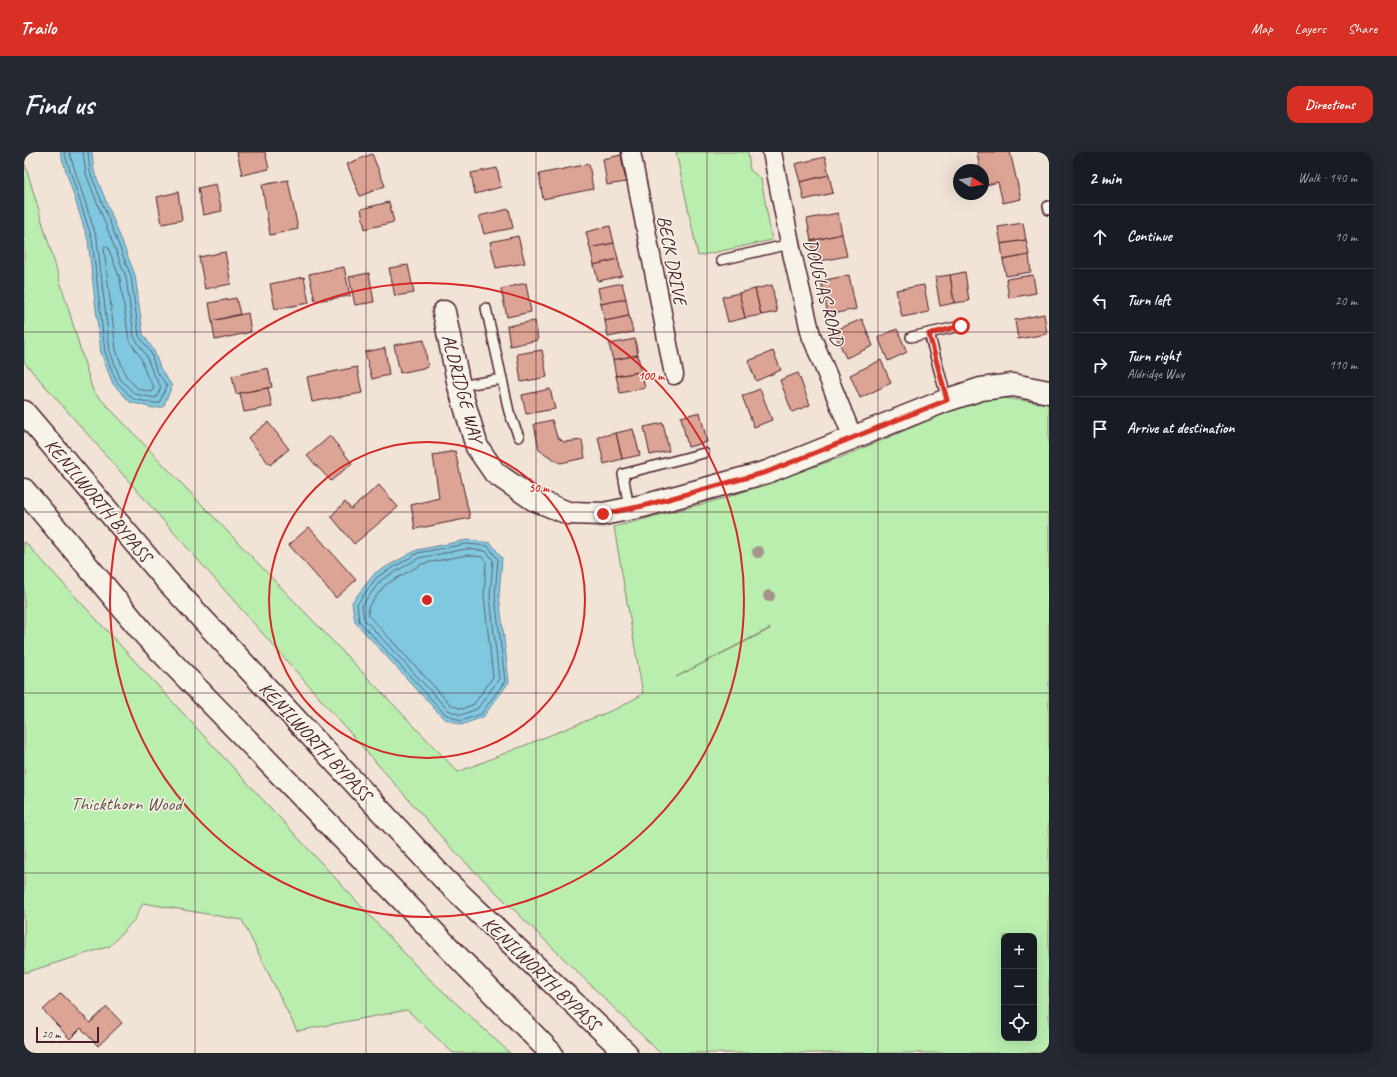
<!DOCTYPE html>
<html lang="en">
<head>
<meta charset="utf-8">
<style>
	body { margin:0; font-family:Caveat,sans-serif; background:#242831; color:#f1f3f6 }
	.controls { position:absolute; right:12px; bottom:12px; display:grid; overflow:hidden; border-radius:8px; box-shadow:0 4px 16px #0002 }
	.controls button { width:36px; height:36px; display:grid; place-items:center; padding:0; border:0; border-bottom:1px solid #363941; background:#171b24; color:#f1f3f6; font:20px sans-serif }
	.compass { position:absolute; left:929px; top:12px; width:36px; height:36px; border-radius:50%; background:#171b24; box-shadow:0 4px 16px #0002; rotate:101deg }
	.scale { position:absolute; left:12px; bottom:10px; width:63px; box-sizing:border-box; padding-left:4px; border:2px solid #4a1f2b; border-top:0; font-size:11px; line-height:14px; white-space:nowrap; color:#4a1f2b; -webkit-text-stroke:3px #f7f3e8; paint-order:stroke }
	.stop { position:absolute; width:12px; height:12px; margin:-9px; border:3px solid #d93025; border-radius:50%; background:#fff }
	.stop.end { background:#d93025; border-color:#fff; box-shadow:0 1px 4px #0008 }
	.list { margin:0; padding:0; list-style:none }
	h2 { display:flex; justify-content:space-between; align-items:center; height:52px; margin:0; padding:0 16px; font-size:17px }
	h2 small { font-size:13px; font-weight:400; color:#9ea1a6 }
	.list li { display:grid; grid-template-columns:26px 1fr auto; gap:12px; align-items:center; box-sizing:border-box; height:64px; padding:0 16px; border-top:1px solid #363941 }
	.list b { display:block; font-size:15px; white-space:nowrap }
	.list p { margin:0; font-size:13px; white-space:nowrap; color:#9ea1a6 }
	.list em { font-size:13px; font-style:normal; color:#9ea1a6 }
	.icon { flex:none; width:22px; height:22px; fill:none; stroke:currentColor; stroke-width:2; stroke-linecap:round; stroke-linejoin:round }
	.map { position:relative; flex:none; width:1025px; height:901px; overflow:hidden; border-radius:12px }
	header { display:flex; align-items:center; gap:24px; box-sizing:border-box; height:56px; padding:0 20px; background:#d93025; color:#fff }
	header strong { font-size:19px }
	nav { display:flex; gap:22px; margin-inline-start:auto; font-size:14px }
	.intro { display:flex; align-items:center; justify-content:space-between; box-sizing:border-box; height:96px; padding:0 24px }
	h1 { margin:0; font-size:28px }
	.button { padding:10px 18px; border-radius:12px; background:#d93025; color:#fff; font-size:14px; font-weight:700 }
	main { display:flex; gap:24px; padding:0 24px }
	aside { flex:1; background:#171b24; border-radius:12px; box-shadow:0 4px 16px #0002 }
	.map>svg:first-child { display:block }
	.green { fill:#b9eeaf; stroke:#82866d; fill-rule:evenodd }
	.water { fill:#7fc8e0; stroke:#6a8498 }
	.lines { fill:none; stroke-linecap:round; stroke-linejoin:round }
	.shore { stroke:#5f6373; stroke-width:1 }
	.building { fill:#dca494; stroke:#4a1f2b }
	.service-casing { stroke:#4a1f2b; stroke-width:12 }
	.minor-casing { stroke:#4a1f2b; stroke-width:21 }
	.tertiary-casing { stroke:#4a1f2b; stroke-width:25 }
	.trunk-casing { stroke:#4a1f2b; stroke-width:25 }
	.service { stroke:#f7f3e8; stroke-width:9 }
	.minor { stroke:#f7f3e8; stroke-width:18 }
	.tertiary { stroke:#f7f3e8; stroke-width:22 }
	.trunk { stroke:#f7f3e8; stroke-width:22 }
	.tree { fill:#a5948b }
	.route { stroke:#d93025; stroke-width:5 }
	.grid { fill:none; stroke:#4a1f2b; stroke-width:1; stroke-opacity:0.55 }
	.ring { fill:none; stroke:#d62828; stroke-width:2 }
	.labels { text-anchor:middle; stroke-width:3; stroke-linejoin:round; paint-order:stroke }
	.street-label { font-size:19px; fill:#4a1f2b; stroke:#f7f3e8 }
	.park-label { font-size:19px; fill:#66534c; stroke:#f7f3e8 }
	.centre { fill:#d62828; stroke:#f7f3e8; stroke-width:2 }
	.ring-label { font-size:12px; text-anchor:middle; font-weight:bold; fill:#d62828; stroke:#f7f3e8; stroke-width:3; stroke-linejoin:round; paint-order:stroke }
</style>
</head>
<body>
<header>
<strong>Trailo</strong>
<nav><a>Map</a><a>Layers</a><a>Share</a></nav>
</header>
<div class="intro"><h1>Find us</h1><a class="button">Directions</a></div>
<main>
<div class="map">
<svg width="1025" height="901" viewBox="0 0 1025 901">
	<rect width="100%" height="100%" fill="#f2e3d7"/>
	<filter id="ink" filterUnits="userSpaceOnUse"><feTurbulence type="fractalNoise" baseFrequency=".025" numOctaves="2"/><feDisplacementMap in="SourceGraphic" scale="8" xChannelSelector="R" yChannelSelector="G"/><feConvolveMatrix kernelMatrix="1 2 1 2 8 2 1 2 1" color-interpolation-filters="sRGB"/></filter>
	<g filter="url(#ink)">
		<g class="green">
			<polygon points="652,0 724,0 726,18 737,27 748,88 674,104"/>
			<path d="M0,9L69,239L434,620L594,556L619,542L590,375L701,346L818,305L929,258L961,247L980,246L1025,252V901H636L429,698L0,210ZM746,477L652,525L746,476ZM980,784H1010V886H980Z"/>
			<polygon points="0,389 397,819 486,901 429,901 383,858 273,879 218,768 119,751 111,767 86,794 0,821"/>
		</g>
		<g class="water">
			<polygon points="36,0 68,0 70,19 111,123 119,182 130,199 136,216 148,234 139,255 129,256 106,250 89,232 77,201 64,88"/>
			<polygon points="443,388 467,391 478,406 475,443 485,530 459,565 437,573 419,566 331,470 328,450 351,421 393,398"/>
		</g>
		<g class="lines">
			<g class="shore">
				<polyline points="40,0 68,87 81,200 92,229 109,247 129,251 135,251 143,234 132,218 127,201 115,184 107,124 66,20 64,0"/>
				<polyline points="45,0 73,87 86,199 96,227 111,242 132,246 137,235 128,219 122,203 110,185 102,125 62,22 59,0"/>
				<polygon points="81,94 84,95 96,127 105,188 117,206 122,222 130,235 128,240 114,237 102,224 92,198 80,96"/>
				<polygon points="443,392 464,394 474,407 471,444 481,529 457,562 437,569 421,562 335,469 333,452 353,425 394,401"/>
				<polygon points="443,397 462,399 469,408 466,444 475,527 453,557 437,563 424,558 340,467 338,453 357,428 395,406"/>
				<polygon points="443,403 458,405 462,410 460,444 469,525 450,552 438,557 427,553 345,464 344,455 361,433 398,412"/>
			</g>
		</g>
		<g class="building">
			<polygon points="213,0 241,0 245,17 218,23"/>
			<polygon points="953,0 986,0 997,47 979,51 974,30 959,34 959,18 956,18"/>
			<polygon points="348,2 361,34 336,44 323,12"/>
			<polygon points="597,3 602,30 583,33 579,7"/>
			<polygon points="801,5 805,23 776,30 771,12"/>
			<polygon points="565,12 569,37 519,47 515,22"/>
			<polygon points="473,16 477,35 451,42 447,21"/>
			<polygon points="805,23 809,41 780,48 776,30"/>
			<polygon points="264,28 274,77 246,83 238,33"/>
			<polygon points="192,32 198,59 179,63 174,36"/>
			<polygon points="154,40 158,68 138,72 133,45"/>
			<polygon points="365,50 370,70 341,77 337,57"/>
			<polygon points="485,57 489,76 460,82 455,64"/>
			<polygon points="814,61 818,82 787,89 783,67"/>
			<polygon points="999,71 1002,88 977,92 974,75"/>
			<polygon points="586,74 590,91 566,96 562,80"/>
			<polygon points="818,82 823,104 791,110 787,89"/>
			<polygon points="494,84 501,111 472,116 466,90"/>
			<polygon points="1002,88 1005,103 979,108 977,92"/>
			<polygon points="590,91 594,107 570,113 566,96"/>
			<polygon points="201,100 207,132 181,137 175,105"/>
			<polygon points="1005,103 1007,120 982,124 979,108"/>
			<polygon points="594,107 598,124 574,129 570,113"/>
			<polygon points="384,113 390,141 371,144 365,116"/>
			<polygon points="320,115 326,144 291,149 285,122"/>
			<polygon points="941,120 945,149 930,151 926,123"/>
			<polygon points="345,121 350,150 331,153 325,125"/>
			<polygon points="825,123 832,157 804,163 797,129"/>
			<polygon points="926,123 930,151 916,154 911,125"/>
			<polygon points="1009,123 1012,141 985,146 982,127"/>
			<polygon points="280,125 285,151 251,157 246,132"/>
			<polygon points="502,131 507,160 483,165 477,137"/>
			<polygon points="598,131 602,147 577,152 574,136"/>
			<polygon points="748,133 753,160 737,163 731,137"/>
			<polygon points="900,133 905,160 878,165 872,138"/>
			<polygon points="731,137 737,163 721,166 715,141"/>
			<polygon points="715,141 721,166 704,170 698,145"/>
			<polygon points="212,146 216,162 188,169 185,151"/>
			<polygon points="602,147 605,164 581,169 577,152"/>
			<polygon points="224,161 227,180 191,188 188,169"/>
			<polygon points="1020,162 1023,182 994,187 991,168"/>
			<polygon points="605,164 609,180 584,185 581,169"/>
			<polygon points="838,167 849,194 822,206 810,179"/>
			<polygon points="511,169 514,188 486,194 483,174"/>
			<polygon points="873,177 883,200 864,209 854,185"/>
			<polygon points="611,187 614,203 589,208 585,192"/>
			<polygon points="400,188 404,215 376,221 370,193"/>
			<polygon points="361,196 365,223 348,227 341,200"/>
			<polygon points="518,198 523,225 497,230 493,202"/>
			<polygon points="749,199 757,218 732,229 724,209"/>
			<polygon points="614,203 617,220 592,224 589,208"/>
			<polygon points="857,208 867,231 836,246 826,223"/>
			<polygon points="333,215 338,241 288,250 283,225"/>
			<polygon points="244,216 248,235 212,242 208,224"/>
			<polygon points="617,220 621,236 596,241 592,224"/>
			<polygon points="774,221 786,253 768,260 756,228"/>
			<polygon points="244,236 248,255 220,260 216,241"/>
			<polygon points="526,237 531,257 502,262 498,243"/>
			<polygon points="736,237 748,268 730,275 718,244"/>
			<polygon points="676,260 683,290 664,295 657,265"/>
			<polygon points="528,268 533,285 540,290 558,288 561,306 536,311 515,298 510,272"/>
			<polygon points="244,270 265,297 246,313 224,286"/>
			<polygon points="639,271 645,299 626,303 620,275"/>
			<polygon points="609,277 616,303 598,307 592,281"/>
			<polygon points="592,281 598,307 580,312 574,285"/>
			<polygon points="306,284 328,311 307,329 283,304"/>
			<polygon points="431,299 446,366 391,377 387,353 415,346 409,303"/>
			<polygon points="355,333 374,355 330,392 307,364 321,350 327,357"/>
			<polygon points="285,375 332,428 312,446 265,393"/>
			<polygon points="37,841 66,871 83,855 98,871 74,894 57,876 46,887 19,858"/>
		</g>
		<g class="lines">
			<defs>
				<g id="service">
					<polyline points="1024,54 1025,58"/>
					<polyline points="697,108 766,92"/>
					<polyline points="887,185 905,181"/>
					<polyline points="478,227 485,260 495,285"/>
					<polyline points="435,234 478,227 462,156"/>
					<polyline points="923,248 905,181 937,174"/>
					<polyline points="605,356 599,322 680,301"/>
				</g>
				<g id="minor">
					<polyline points="607,0 650,223"/>
					<polyline points="748,0 768,101 787,183 829,286"/>
				</g>
				<polyline id="tertiary" points="420,160 435,234 453,295 471,321 509,347 544,361 579,362 619,354 743,320 923,248 957,237 989,233 1025,240"/>
				<g id="trunk">
					<polyline points="0,260 144,430 420,727 602,901"/>
					<polyline points="0,338 122,484 527,901"/>
				</g>
			</defs>
			<use href="#service" class="service-casing"/>
			<use href="#minor" class="minor-casing"/>
			<use href="#tertiary" class="tertiary-casing"/>
			<use href="#trunk" class="trunk-casing"/>
			<use href="#service" class="service"/>
			<use href="#minor" class="minor"/>
			<use href="#tertiary" class="tertiary"/>
			<use href="#trunk" class="trunk"/>
		</g>
		<g class="tree">
			<circle cx="734" cy="400" r="6"/>
			<circle cx="745" cy="444" r="6"/>
		</g>
	</g>
	<g class="lines" filter="url(#ink)">
		<polyline class="route" points="579,362 619,354 743,320 923,248 905,182 937,174"/>
	</g>
	<path class="grid" d="M171,0V901M342,0V901M512,0V901M683,0V901M854,0V901M0,180H1025M0,360H1025M0,541H1025M0,721H1025"/>
	<g class="ring">
		<circle cx="403" cy="448" r="158"/>
		<circle cx="403" cy="448" r="317"/>
	</g>
	<g class="labels">
		<g class="street-label">
			<text transform="translate(649 108) rotate(79)" y="7">BECK DRIVE</text>
			<text transform="translate(801 140) rotate(75)" y="7">DOUGLAS ROAD</text>
			<text transform="translate(439 236) rotate(75)" y="7">ALDRIDGE WAY</text>
			<text transform="translate(75 348) rotate(50)" y="7">KENILWORTH BYPASS</text>
			<text transform="translate(292 589) rotate(47)" y="7">KENILWORTH BYPASS</text>
			<text transform="translate(518 821) rotate(44)" y="7">KENILWORTH BYPASS</text>
		</g>
		<g class="park-label">
			<text x="102" y="658">Thickthorn Wood</text>
		</g>
	</g>
	<circle cx="403" cy="448" r="6" class="centre"/>
	<g class="ring-label">
		<text x="627" y="228">100 m</text>
		<text x="515" y="340">50 m</text>
	</g>
</svg>
<div class="controls">
<button>+</button>
<button>−</button>
<button><svg class="icon" aria-label="locate" viewBox="0 0 24 24"><circle cx="12" cy="12" r="6"/><path d="M12 2v4M12 18v4M2 12h4M18 12h4"/></svg></button>
</div>
<svg class="compass" viewBox="-18 -18 36 36"><path d="M0-13l5 13h-10z" fill="#e53935"/><path d="M0 13l5-13h-10z" fill="#9ea1a6"/></svg>
<div class="scale">20 m</div>
<div class="stop" style="left:937px;top:174px"></div>
<div class="stop end" style="left:579px;top:362px"></div>
</div>
<aside>
<h2>2 min<small>Walk · 140 m</small></h2>
<ul class="list">
<li><svg class="icon" aria-label="ahead" viewBox="0 0 24 24"><path d="M12 20V5M6 11l6-6 6 6"/></svg><div><b>Continue</b></div><em>10 m</em></li>
<li><svg class="icon" aria-label="left" viewBox="0 0 24 24"><path d="M17 20v-9H6M10 6l-5 5 5 5"/></svg><div><b>Turn left</b></div><em>20 m</em></li>
<li><svg class="icon" aria-label="right" viewBox="0 0 24 24"><path d="M7 20v-9h11M14 6l5 5-5 5"/></svg><div><b>Turn right</b><p>Aldridge Way</p></div><em>110 m</em></li>
<li><svg class="icon" aria-label="arrive" viewBox="0 0 24 24"><path d="M6 21V4h12l-3 4 3 4H6"/></svg><div><b>Arrive at destination</b></div></li>
</ul>
</aside>
</main>
</body>
</html>
